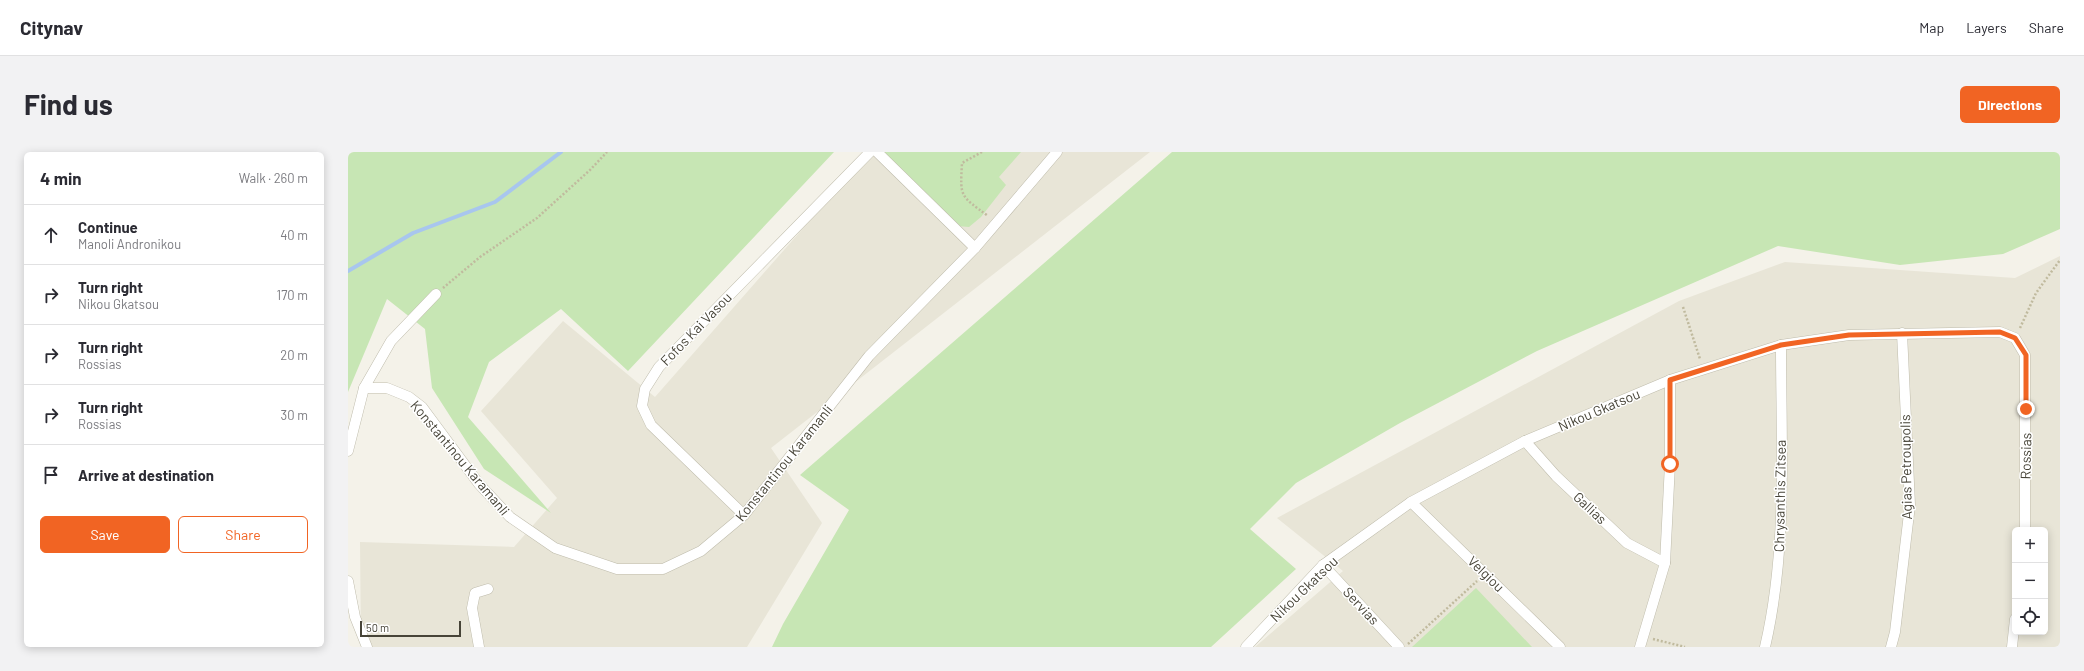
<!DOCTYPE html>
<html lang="en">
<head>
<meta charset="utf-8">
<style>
	body { margin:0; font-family:Barlow,sans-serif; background:#f2f2f3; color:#2b2b33 }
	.controls { position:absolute; right:12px; bottom:12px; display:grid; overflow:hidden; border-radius:6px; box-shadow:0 2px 10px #0003 }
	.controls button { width:36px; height:36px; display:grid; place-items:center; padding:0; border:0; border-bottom:1px solid #e1e1e2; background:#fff; color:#2b2b33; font:20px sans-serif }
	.scale { position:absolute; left:12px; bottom:10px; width:101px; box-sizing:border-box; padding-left:4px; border:2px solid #474438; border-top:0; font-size:11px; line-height:14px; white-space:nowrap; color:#474438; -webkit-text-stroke:3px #fff; paint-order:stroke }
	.stop { position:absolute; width:12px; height:12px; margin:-9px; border:3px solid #f16423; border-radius:50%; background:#fff }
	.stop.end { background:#f16423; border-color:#fff; box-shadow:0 1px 4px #0008 }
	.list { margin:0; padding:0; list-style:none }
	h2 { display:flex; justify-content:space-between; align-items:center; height:52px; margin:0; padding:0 16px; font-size:17px }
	h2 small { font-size:13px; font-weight:400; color:#7c7c81 }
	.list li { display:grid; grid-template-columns:26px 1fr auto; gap:12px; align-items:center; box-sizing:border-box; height:60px; padding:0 16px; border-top:1px solid #e1e1e2 }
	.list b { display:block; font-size:15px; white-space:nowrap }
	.list p { margin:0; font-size:13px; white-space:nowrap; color:#7c7c81 }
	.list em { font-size:13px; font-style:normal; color:#7c7c81 }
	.actions { display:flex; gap:8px; padding:12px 16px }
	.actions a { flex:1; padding:9px 0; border:1px solid #f16423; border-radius:6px; text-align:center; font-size:14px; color:#f16423 }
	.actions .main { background:#f16423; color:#fff }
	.icon { flex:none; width:22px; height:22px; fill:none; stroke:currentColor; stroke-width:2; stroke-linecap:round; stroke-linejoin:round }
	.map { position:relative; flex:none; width:1712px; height:495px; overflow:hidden; border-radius:6px }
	header { display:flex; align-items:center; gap:24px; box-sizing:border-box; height:56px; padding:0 20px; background:#fff; border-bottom:1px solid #e1e1e2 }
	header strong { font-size:19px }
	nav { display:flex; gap:22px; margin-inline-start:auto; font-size:14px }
	.intro { display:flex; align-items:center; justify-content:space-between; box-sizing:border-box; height:96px; padding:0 24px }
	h1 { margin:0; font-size:28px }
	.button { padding:10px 18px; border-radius:6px; background:#f16423; color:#fff; font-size:14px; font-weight:700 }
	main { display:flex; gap:24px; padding:0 24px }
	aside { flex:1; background:#fff; border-radius:6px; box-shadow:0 2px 10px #0003 }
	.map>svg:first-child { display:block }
	.residential { fill:#e8e5d7; fill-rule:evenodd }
	.green { fill:#c7e6b4 }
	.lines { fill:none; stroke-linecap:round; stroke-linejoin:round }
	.stream { stroke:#a8c6ee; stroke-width:4 }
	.street-casing { stroke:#bfbcac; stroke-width:11 }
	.path { stroke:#c0ba9e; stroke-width:2.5; stroke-dasharray:2 2; stroke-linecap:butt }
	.street { stroke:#fff; stroke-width:10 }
	.route { stroke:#f16423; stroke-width:5 }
	.labels { text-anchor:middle; stroke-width:3; stroke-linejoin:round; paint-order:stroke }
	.street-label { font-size:14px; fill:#474438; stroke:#fff }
</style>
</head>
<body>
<header>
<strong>Citynav</strong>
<nav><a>Map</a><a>Layers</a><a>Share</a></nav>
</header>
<div class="intro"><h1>Find us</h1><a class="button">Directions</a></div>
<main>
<aside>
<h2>4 min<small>Walk · 260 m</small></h2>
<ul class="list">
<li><svg class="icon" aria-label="ahead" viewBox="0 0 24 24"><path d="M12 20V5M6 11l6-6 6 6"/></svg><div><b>Continue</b><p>Manoli Andronikou</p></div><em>40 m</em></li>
<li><svg class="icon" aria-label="right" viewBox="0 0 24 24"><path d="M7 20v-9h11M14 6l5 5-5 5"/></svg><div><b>Turn right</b><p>Nikou Gkatsou</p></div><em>170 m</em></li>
<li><svg class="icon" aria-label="right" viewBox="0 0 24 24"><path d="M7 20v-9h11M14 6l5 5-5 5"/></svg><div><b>Turn right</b><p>Rossias</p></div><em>20 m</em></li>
<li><svg class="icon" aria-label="right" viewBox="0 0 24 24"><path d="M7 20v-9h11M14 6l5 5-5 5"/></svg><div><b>Turn right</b><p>Rossias</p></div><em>30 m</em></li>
<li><svg class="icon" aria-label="arrive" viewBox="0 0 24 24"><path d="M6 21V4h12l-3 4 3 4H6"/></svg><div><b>Arrive at destination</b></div></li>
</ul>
<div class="actions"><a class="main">Save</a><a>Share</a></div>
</aside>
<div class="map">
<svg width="1712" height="495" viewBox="0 0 1712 495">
	<rect width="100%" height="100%" fill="#f4f2e9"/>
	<g class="residential">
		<polygon points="522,0 802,0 423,296 474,371 399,495 13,495 12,390 166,395 209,346 133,259 215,169 307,245"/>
		<path d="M1712,104V495H907L995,419L929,366L1331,149L1437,110L1667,126ZM1667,378H1697V480H1667Z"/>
	</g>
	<g class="green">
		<polygon points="0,0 486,0 280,219 213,157 141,210 120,265 203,361 136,317 84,236 77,177 39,147 0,240"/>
		<polygon points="537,0 673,0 651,25 658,33 633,65 621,75 609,74 536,2"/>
		<polygon points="824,0 1712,0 1712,77 1655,102 1552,113 1430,94 1189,199 1052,271 948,331 902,377 948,417 863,495 424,495 435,472 501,358 452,323"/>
		<polygon points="1128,436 1184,495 1064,495"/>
	</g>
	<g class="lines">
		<polyline class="stream" points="0,119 65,81 147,50 213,0"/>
		<defs>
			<g id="street">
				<polyline points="529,0 627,96"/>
				<polyline points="16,236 39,236 61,245 74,255 131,332 162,365 207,396 269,417 315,417 353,399 396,363 521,204 627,96 709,0"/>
				<polyline points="1177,289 1208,324 1279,391 1317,411"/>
				<polyline points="0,299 16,236 43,189 88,142"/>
				<polyline points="1063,350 1212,495"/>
				<polyline points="396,363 303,273 294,254 297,237 311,215 522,0"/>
				<polyline points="975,413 1051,495"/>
				<polyline points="0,429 7,465 19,495"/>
				<polyline points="131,495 124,456 127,441 140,437"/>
				<polyline points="898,495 975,413 1063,350 1177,289 1322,228 1433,193 1501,183 1652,180 1667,186 1677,203 1677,378"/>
				<polyline points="1292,495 1317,411 1322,312 1322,228"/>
				<path d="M1417,495C1440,396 1433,293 1433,193"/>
				<polyline points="1543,495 1547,480 1562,353 1554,181"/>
				<polyline points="1664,495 1667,467"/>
			</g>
		</defs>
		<use href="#street" class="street-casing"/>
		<g class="path">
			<path d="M634,0L614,11C612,46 612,43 640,64"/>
			<polyline points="95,136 132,105 189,66 242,18 259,0"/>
			<polyline points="1335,155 1352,207"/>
			<polyline points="1672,176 1688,141 1712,108"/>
			<polyline points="1305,487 1337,495"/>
			<polyline points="1060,492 1129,429"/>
		</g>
		<use href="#street" class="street"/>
	</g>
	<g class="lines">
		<polyline class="route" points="1322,312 1322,228 1433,193 1501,183 1652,180 1667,186 1678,203 1678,257"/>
	</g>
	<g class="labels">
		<g class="street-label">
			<text transform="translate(348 177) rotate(-46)" y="5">Fofos Kai Vasou</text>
			<text transform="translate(1251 258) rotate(-23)" y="5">Nikou Gkatsou</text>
			<text transform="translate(1678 304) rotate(-89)" y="5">Rossias</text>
			<text transform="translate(112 306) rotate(50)" y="5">Konstantinou Karamanli</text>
			<text transform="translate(436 311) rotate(-51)" y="5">Konstantinou Karamanli</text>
			<text transform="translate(1558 315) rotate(-91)" y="5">Agias Petroupolis</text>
			<text transform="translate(1432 344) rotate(-89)" y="5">Chrysanthis Zitsea</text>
			<text transform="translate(1242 356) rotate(43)" y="5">Gallias</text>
			<text transform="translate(1138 422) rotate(44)" y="5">Velgiou</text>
			<text transform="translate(956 437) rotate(-44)" y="5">Nikou Gkatsou</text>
			<text transform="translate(1013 454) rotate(47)" y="5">Servias</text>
		</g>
	</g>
</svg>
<div class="controls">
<button>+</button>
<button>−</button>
<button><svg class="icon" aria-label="locate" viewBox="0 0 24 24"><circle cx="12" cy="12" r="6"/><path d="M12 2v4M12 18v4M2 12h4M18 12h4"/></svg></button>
</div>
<div class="scale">50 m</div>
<div class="stop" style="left:1322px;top:312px"></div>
<div class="stop end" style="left:1678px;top:257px"></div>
</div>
</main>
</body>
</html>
